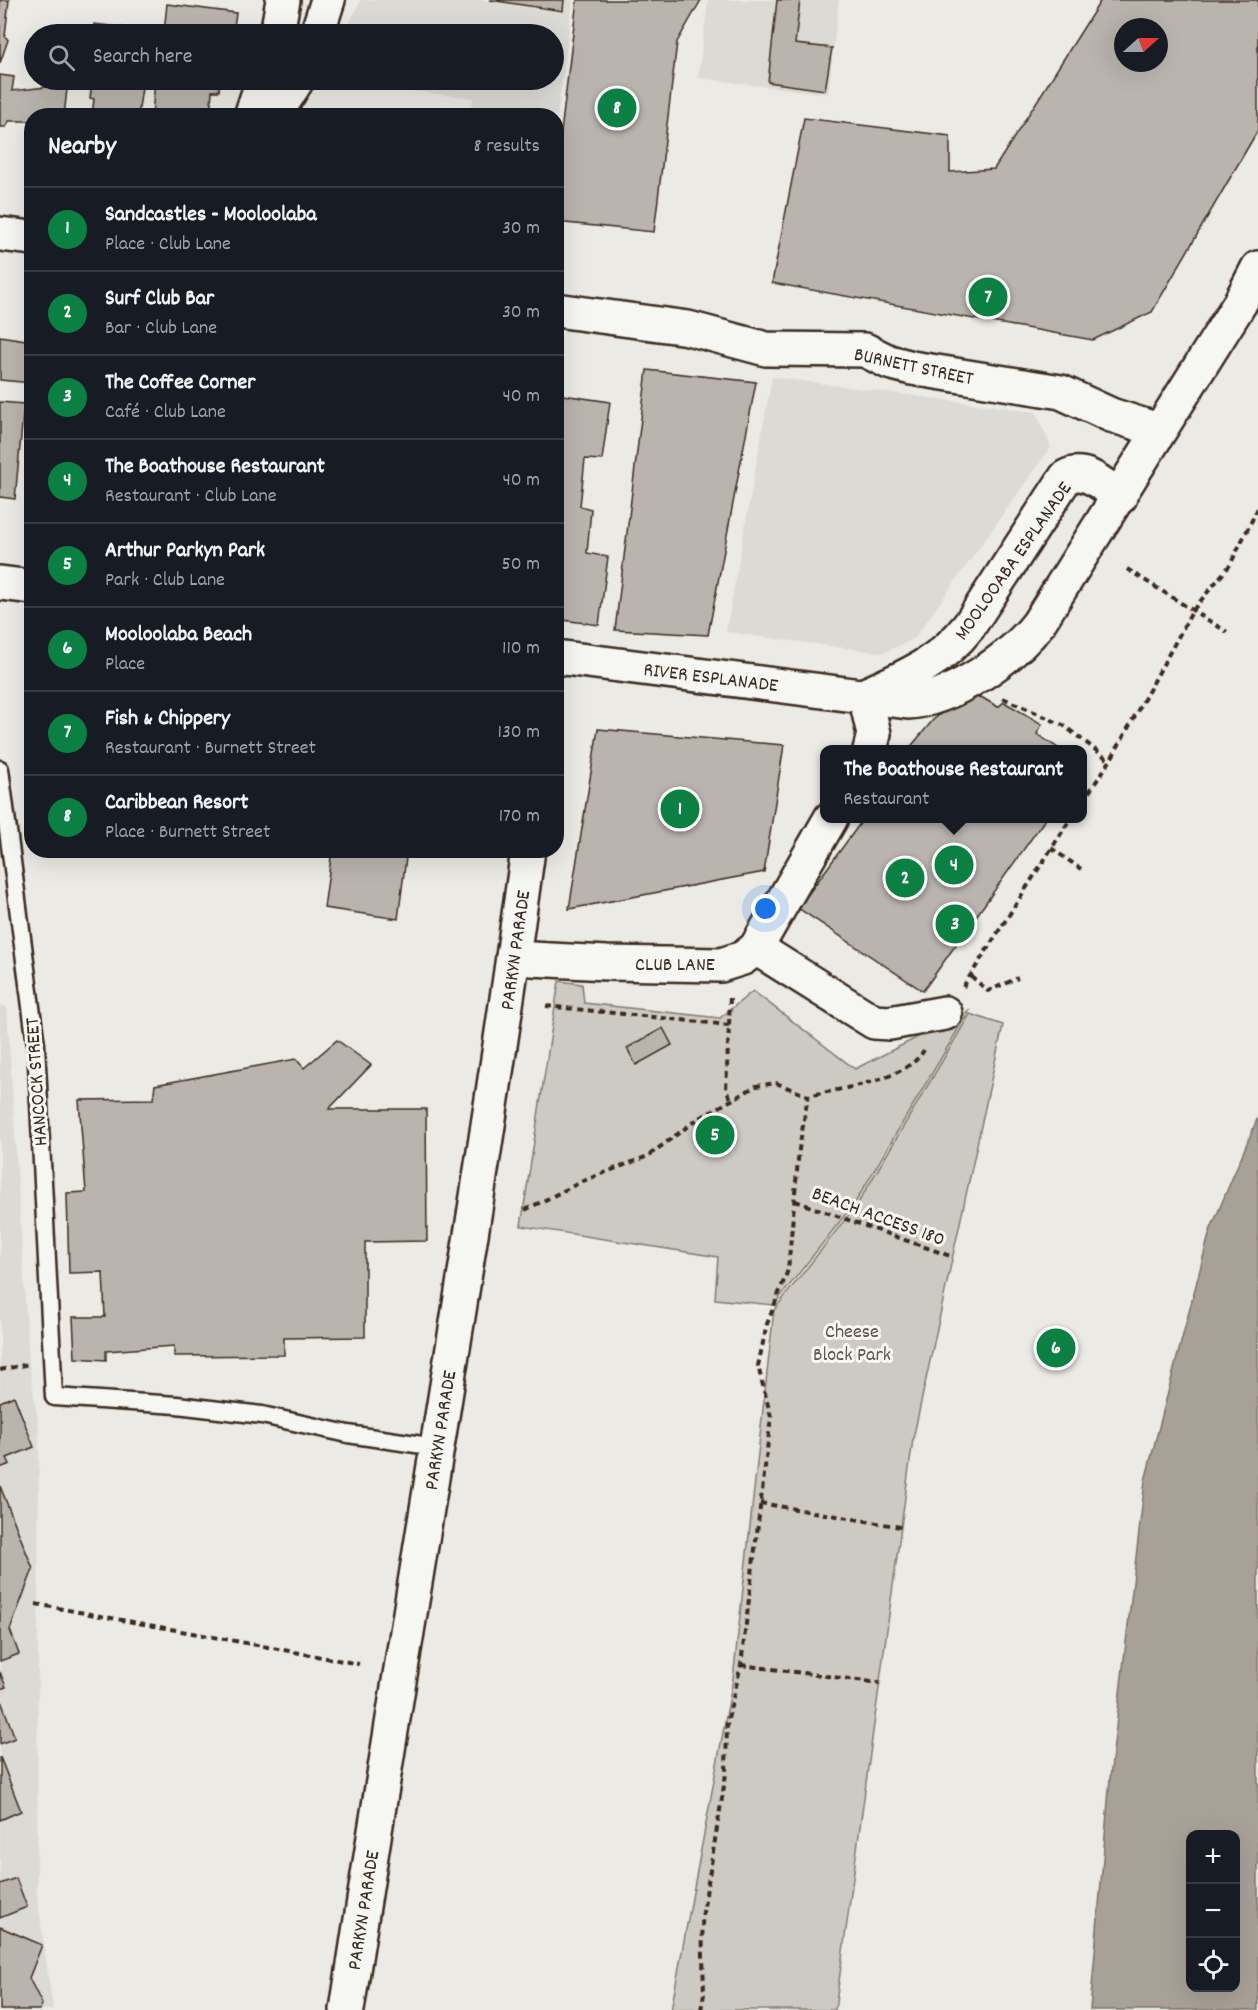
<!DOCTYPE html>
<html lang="en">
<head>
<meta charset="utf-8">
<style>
	body { margin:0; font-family:Dekko,sans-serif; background:#242831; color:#f1f3f6 }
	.controls { position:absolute; right:18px; bottom:18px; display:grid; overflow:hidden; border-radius:12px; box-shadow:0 6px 24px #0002 }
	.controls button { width:54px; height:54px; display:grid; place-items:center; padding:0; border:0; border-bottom:2px solid #363941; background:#171b24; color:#f1f3f6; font:30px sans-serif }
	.compass { position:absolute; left:1114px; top:18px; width:54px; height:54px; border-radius:50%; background:#171b24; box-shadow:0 6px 24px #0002; rotate:69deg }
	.you { position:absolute; left:766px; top:909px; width:21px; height:21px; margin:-15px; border:4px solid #fff; border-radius:50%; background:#1a73e8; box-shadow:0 0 0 9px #1a73e833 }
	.badge { display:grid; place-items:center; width:39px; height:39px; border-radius:50%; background:#0b8043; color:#fff; font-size:20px; font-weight:700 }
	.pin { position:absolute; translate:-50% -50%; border:3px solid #fff; box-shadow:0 2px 6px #0006 }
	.popup { position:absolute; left:820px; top:745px; width:267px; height:78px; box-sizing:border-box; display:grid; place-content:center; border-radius:12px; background:#171b24; filter:drop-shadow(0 2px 4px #0005); font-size:20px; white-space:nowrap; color:#9ea1a6 }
	.popup b { font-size:22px; color:#f1f3f6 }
	.popup::after { content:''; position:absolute; left:50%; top:100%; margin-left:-12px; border:12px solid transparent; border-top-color:#171b24 }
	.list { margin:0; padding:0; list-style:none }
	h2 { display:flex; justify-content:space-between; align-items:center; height:78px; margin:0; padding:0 24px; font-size:26px }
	h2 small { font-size:20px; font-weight:400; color:#9ea1a6 }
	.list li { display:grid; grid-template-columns:39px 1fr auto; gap:18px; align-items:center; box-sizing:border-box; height:84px; padding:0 24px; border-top:2px solid #363941 }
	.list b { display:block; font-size:22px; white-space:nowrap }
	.list p { margin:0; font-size:20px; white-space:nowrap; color:#9ea1a6 }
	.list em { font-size:20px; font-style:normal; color:#9ea1a6 }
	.icon { flex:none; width:33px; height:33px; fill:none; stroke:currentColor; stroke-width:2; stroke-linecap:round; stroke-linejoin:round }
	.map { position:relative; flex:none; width:1258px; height:2010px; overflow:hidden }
	.search { position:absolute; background:#171b24; box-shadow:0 6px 24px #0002; left:24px; top:24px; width:540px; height:66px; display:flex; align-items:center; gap:15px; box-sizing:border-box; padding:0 21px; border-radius:33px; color:#9ea1a6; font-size:22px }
	.panel { position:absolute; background:#171b24; box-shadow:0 6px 24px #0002; left:24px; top:108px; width:540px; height:750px; border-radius:24px }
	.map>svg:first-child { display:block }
	.built { fill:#dcdad4 }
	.green { fill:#cdcac4; stroke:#847a71; stroke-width:1.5 }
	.water { fill:#a8a198; stroke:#7c7167; stroke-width:1.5; fill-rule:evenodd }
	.building { fill:#bab4ae; stroke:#3b2a1e; stroke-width:1.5; fill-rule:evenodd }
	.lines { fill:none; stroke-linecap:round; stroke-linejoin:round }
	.lane-casing { stroke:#3b2a1e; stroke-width:21 }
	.street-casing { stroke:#3b2a1e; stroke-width:38 }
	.secondary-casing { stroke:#3b2a1e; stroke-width:38 }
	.path { stroke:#3b2a1e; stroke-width:4; stroke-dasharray:6 4.5; stroke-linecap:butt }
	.lane { stroke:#f6f6f2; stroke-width:16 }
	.street { stroke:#f6f6f2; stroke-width:33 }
	.secondary { stroke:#f6f6f2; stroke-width:33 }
	.labels { text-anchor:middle; stroke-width:6; stroke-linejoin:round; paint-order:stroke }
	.street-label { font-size:20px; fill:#3b2a1e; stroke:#f6f6f2 }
	.park-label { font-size:20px; fill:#605248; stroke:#f6f6f2 }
</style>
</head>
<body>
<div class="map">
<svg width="1258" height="2010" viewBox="0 0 1258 2010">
	<rect width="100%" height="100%" fill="#ebeae5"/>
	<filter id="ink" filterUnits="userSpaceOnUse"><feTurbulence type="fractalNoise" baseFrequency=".0167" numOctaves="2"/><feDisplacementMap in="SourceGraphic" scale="12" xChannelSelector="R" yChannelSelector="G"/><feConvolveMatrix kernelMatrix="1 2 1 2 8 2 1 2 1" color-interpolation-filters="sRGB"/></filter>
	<g filter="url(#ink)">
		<g class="built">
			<polygon points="361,0 573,0 557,119 556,116 471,115 473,98 322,81 554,80 554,34 344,34"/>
			<polygon points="708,0 839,0 828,94 698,78"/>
			<polygon points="772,377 1036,412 1051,447 914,639 883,653 726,632"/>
			<polygon points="0,1005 7,1007 29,1363 39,1429 37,1895 53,2010 0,2010"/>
		</g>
		<g class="green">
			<polygon points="559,981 582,984 584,1003 720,1018 753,991 855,1069 969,1011 856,1201 774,1305 715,1299 718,1257 521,1226"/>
			<polygon points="970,1014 1003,1025 913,1439 835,2010 671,2010 733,1679 774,1310 858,1203"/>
		</g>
		<path class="water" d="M1258,1117V2010H1090L1110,1778L1145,1481L1210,1231ZM1190,1834H1236V1988H1190Z"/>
		<g class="building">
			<polygon points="0,0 9,0 5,36 8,40 0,63"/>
			<polygon points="490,0 564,0 563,11"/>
			<polygon points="577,0 701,0 677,42 654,232 556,222 556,174"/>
			<polygon points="777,0 800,0 795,44 832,48 825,90 768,82"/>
			<path d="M1101,0H1258V130L1152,312L1093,340L772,283L804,118L950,136V172L994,169ZM1123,27H1159V63H1123Z"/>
			<polygon points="167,4 236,13 233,34 164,32"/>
			<polygon points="94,24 142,30 142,34 93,34"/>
			<polygon points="65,25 73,25 72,34 43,34 45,27 64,28"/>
			<polygon points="0,75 14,77 12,91 46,87 46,80 68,80 64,116 32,116 32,121 9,121 6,127 0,127"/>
			<polygon points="87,80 143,80 138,116 92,116 94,99 90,98 92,83 87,82"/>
			<polygon points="155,80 220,80 219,91 212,91 210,116 152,116"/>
			<polygon points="0,336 32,341 32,383 0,380"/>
			<polygon points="647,370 756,382 708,635 615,630"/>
			<polygon points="556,394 610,402 602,460 585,459 580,506 591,509 587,553 608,557 599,625 556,619"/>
			<polygon points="0,402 24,404 15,499 0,497"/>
			<polygon points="981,697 998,707 1004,702 1042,724 1037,734 1061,750 908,750 933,720 950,706 967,698"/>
			<polygon points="598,729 784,745 764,872 569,909"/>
			<polygon points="864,818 1046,818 923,991 798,908"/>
			<polygon points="332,850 407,850 398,919 324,908"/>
			<polygon points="663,1028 672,1045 636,1065 627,1048"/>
			<polygon points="337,1040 371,1065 329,1109 426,1109 427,1241 365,1242 365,1337 284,1338 284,1355 174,1356 174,1346 106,1351 106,1360 75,1358 73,1317 105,1317 103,1272 69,1273 67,1193 86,1192 79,1100 153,1099 155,1085 296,1059 304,1068"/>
			<polygon points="14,1396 34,1447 7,1458 10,1464 0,1468 0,1402"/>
			<polygon points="0,1486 33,1569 10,1630 19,1654 0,1661"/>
			<polygon points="0,1672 6,1687 0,1689"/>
			<polygon points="0,1698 15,1738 0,1744"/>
			<polygon points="0,1757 21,1811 0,1820"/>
			<polygon points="16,1878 27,1907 0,1918 0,1884"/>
			<polygon points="0,1927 42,1945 29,1978 42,2004 40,2010 0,2010"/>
		</g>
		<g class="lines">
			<defs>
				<polyline id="lane" points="0,769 36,1045 54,1397 177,1405 262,1415 348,1434 436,1447"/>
				<g id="street">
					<polyline points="0,234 32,238"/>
					<polyline points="556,310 688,328 766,349 865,350 889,362 912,368 1061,392 1111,415 1158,430"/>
					<path d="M556,657L908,702C951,700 1012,658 1038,624L1240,303L1258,268"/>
					<path d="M865,695C906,677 941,662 969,626L1066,477C1085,466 1104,486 1120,497"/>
					<polyline points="865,695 874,734 870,750"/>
					<polyline points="756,948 874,1022 890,1023 945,1013"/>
					<polyline points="513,958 607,963 721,965 743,958 756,948 831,818"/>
				</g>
				<g id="secondary">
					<polyline points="277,34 283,0"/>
					<polyline points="317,34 328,0"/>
					<polyline points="251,116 263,80"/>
					<polyline points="274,116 297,80"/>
					<polyline points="0,583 32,587"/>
					<path d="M347,2010C406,1623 475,1238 528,850"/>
				</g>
			</defs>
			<use href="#lane" class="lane-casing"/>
			<use href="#street" class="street-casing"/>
			<use href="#secondary" class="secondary-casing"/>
			<g class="path">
				<polyline points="1127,569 1227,632"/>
				<polyline points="1003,698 1063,725 1110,761"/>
				<polyline points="1083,801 1110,761 1193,610 1230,565 1258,508"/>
				<polyline points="1051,848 1081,869"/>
				<polyline points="971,976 988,991 1018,978"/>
				<polyline points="963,987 1071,818"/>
				<polyline points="546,1006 729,1025 726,1090 732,1100"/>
				<polyline points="729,1025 730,996"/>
				<polyline points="795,1201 953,1257"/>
				<polyline points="525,1210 583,1181 648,1156 695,1121 756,1086 776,1083 808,1096"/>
				<polyline points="0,1370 29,1364"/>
				<polyline points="760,1503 901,1527"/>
				<polyline points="36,1604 359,1664"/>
				<polyline points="741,1665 880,1683"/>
				<path d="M701,2010L704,1994L702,1918L726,1774L727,1723L741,1665L771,1417L758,1366L767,1324L788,1270L799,1149L808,1096C842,1088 906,1081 924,1050"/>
			</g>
			<use href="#lane" class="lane"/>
			<use href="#street" class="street"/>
			<use href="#secondary" class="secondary"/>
		</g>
	</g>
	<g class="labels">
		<g class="street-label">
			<text transform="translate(914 365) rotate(12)" y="7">BURNETT STREET</text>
			<text transform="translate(1012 560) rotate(-55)" y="7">MOOLOOABA ESPLANADE</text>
			<text transform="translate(711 676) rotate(7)" y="7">RIVER ESPLANADE</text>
			<text transform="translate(514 950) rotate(-82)" y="7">PARKYN PARADE</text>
			<text x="675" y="970">CLUB LANE</text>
			<text transform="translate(35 1082) rotate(-94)" y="7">HANCOCK STREET</text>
			<text transform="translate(879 1215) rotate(20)" y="7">BEACH ACCESS 180</text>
			<text transform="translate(439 1430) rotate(-81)" y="7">PARKYN PARADE</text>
			<text transform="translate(362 1910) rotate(-81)" y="7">PARKYN PARADE</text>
		</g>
		<g class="park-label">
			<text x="852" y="1337">Cheese<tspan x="852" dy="23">Block Park</tspan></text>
		</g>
	</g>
</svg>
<div class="controls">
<button>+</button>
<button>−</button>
<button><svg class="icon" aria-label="locate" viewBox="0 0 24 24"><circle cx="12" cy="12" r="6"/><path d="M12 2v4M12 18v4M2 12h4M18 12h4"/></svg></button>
</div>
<svg class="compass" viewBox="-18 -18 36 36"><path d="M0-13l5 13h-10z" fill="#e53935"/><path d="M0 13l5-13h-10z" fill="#9ea1a6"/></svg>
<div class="you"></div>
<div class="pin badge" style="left:680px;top:809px">1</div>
<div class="pin badge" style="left:905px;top:878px">2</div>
<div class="pin badge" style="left:955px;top:924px">3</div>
<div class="pin badge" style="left:954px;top:865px">4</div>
<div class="popup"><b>The Boathouse Restaurant</b>Restaurant</div>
<div class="pin badge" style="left:715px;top:1135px">5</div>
<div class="pin badge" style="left:1056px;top:1348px">6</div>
<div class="pin badge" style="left:988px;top:297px">7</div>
<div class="pin badge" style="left:617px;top:108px">8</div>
<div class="search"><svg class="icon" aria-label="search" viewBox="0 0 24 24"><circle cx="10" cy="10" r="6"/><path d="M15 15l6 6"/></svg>Search here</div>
<section class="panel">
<h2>Nearby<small>8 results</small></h2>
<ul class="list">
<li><span class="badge">1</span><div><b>Sandcastles - Mooloolaba</b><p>Place · Club Lane</p></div><em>30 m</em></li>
<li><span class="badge">2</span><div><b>Surf Club Bar</b><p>Bar · Club Lane</p></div><em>30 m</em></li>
<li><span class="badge">3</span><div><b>The Coffee Corner</b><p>Café · Club Lane</p></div><em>40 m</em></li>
<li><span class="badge">4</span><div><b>The Boathouse Restaurant</b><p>Restaurant · Club Lane</p></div><em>40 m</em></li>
<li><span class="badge">5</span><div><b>Arthur Parkyn Park</b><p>Park · Club Lane</p></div><em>50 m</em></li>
<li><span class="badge">6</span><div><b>Mooloolaba Beach</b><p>Place</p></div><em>110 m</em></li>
<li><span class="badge">7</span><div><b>Fish &amp; Chippery</b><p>Restaurant · Burnett Street</p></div><em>130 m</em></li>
<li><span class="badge">8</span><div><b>Caribbean Resort</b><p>Place · Burnett Street</p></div><em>170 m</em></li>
</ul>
</section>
</div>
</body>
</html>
